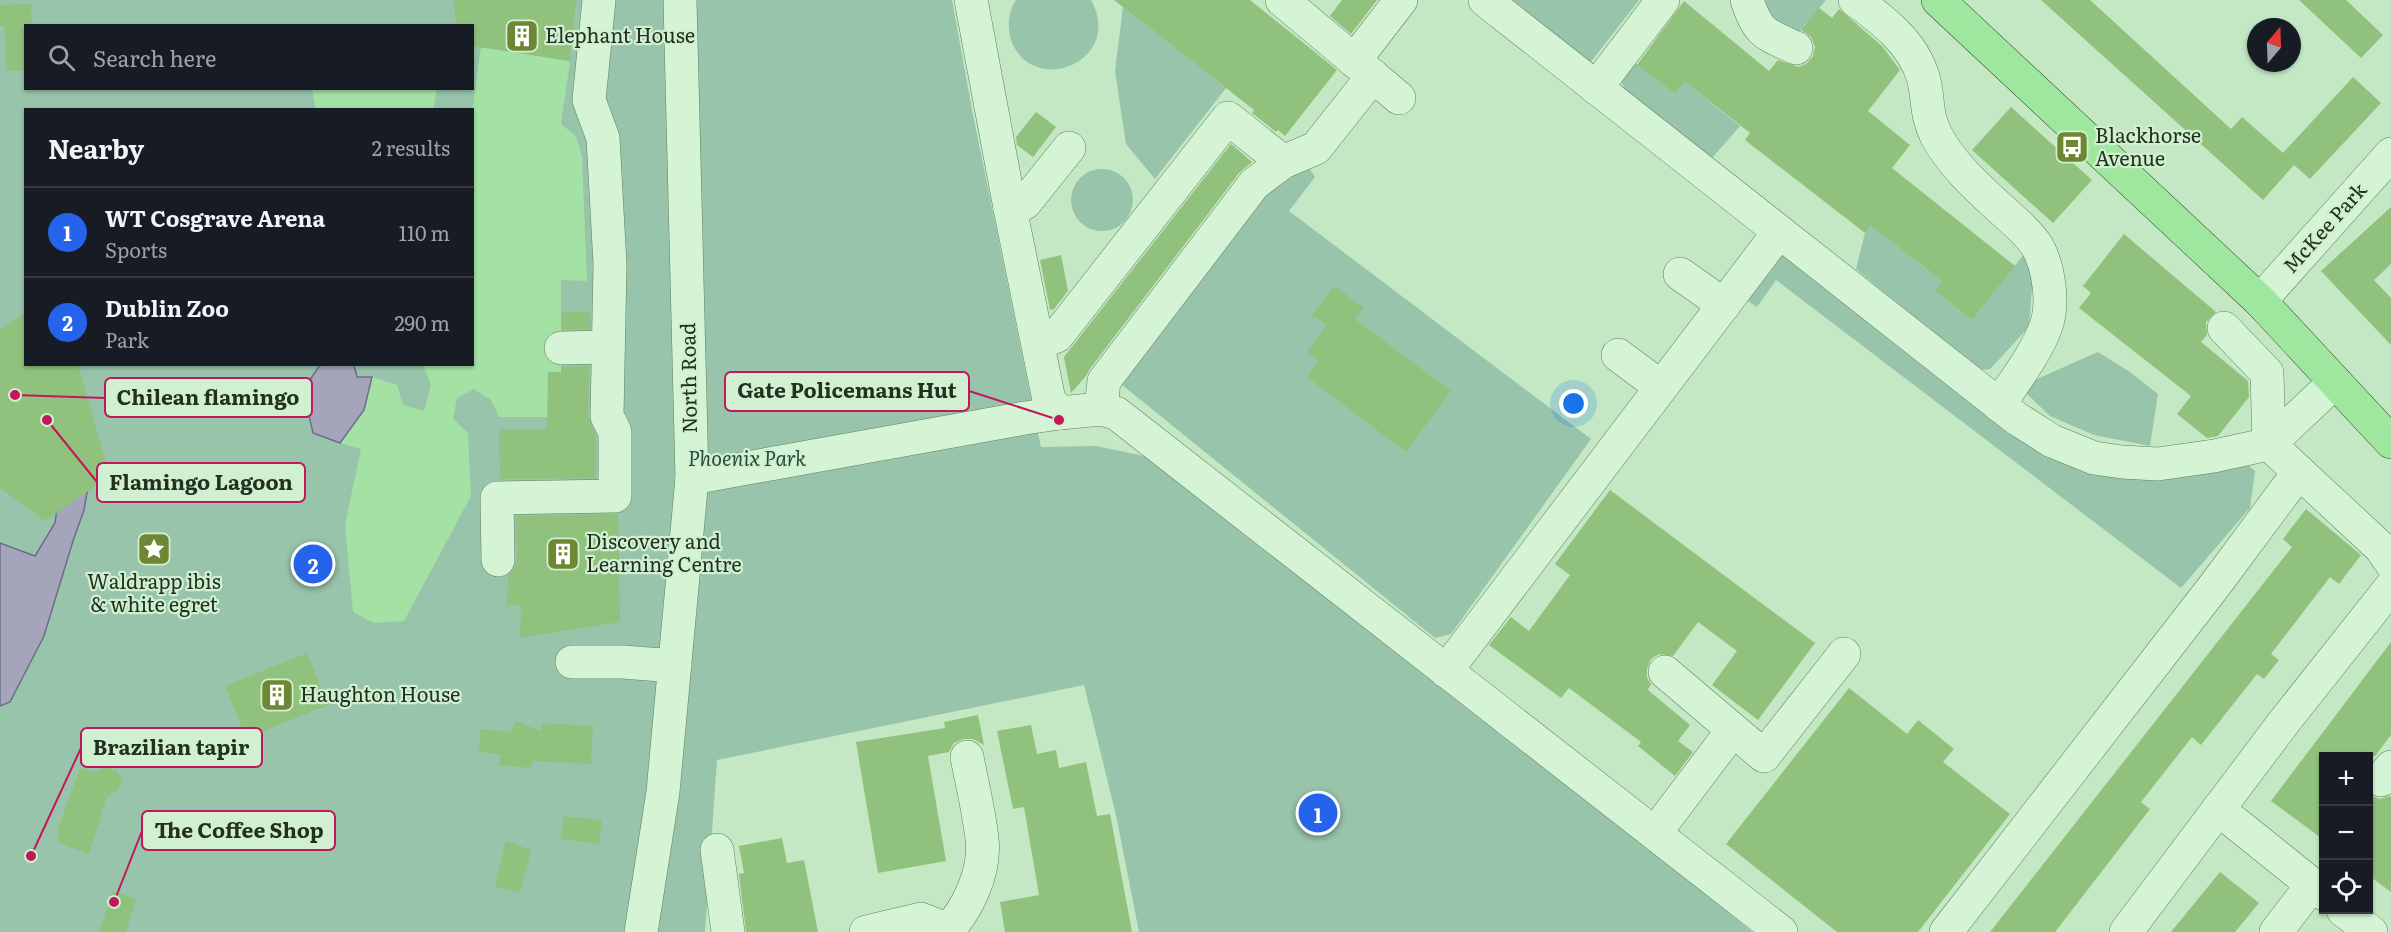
<!DOCTYPE html>
<html lang="en">
<head>
<meta charset="utf-8">
<style>
	body { margin:0; font-family:Literata,serif; background:#242831; color:#f1f3f6 }
	.controls { position:absolute; right:18px; bottom:18px; display:grid; overflow:hidden; border-radius:0px; box-shadow:0 2px 4px #0004 }
	.controls button { width:54px; height:54px; display:grid; place-items:center; padding:0; border:0; border-bottom:2px solid #363941; background:#171b24; color:#f1f3f6; font:30px sans-serif }
	.compass { position:absolute; left:2247px; top:18px; width:54px; height:54px; border-radius:50%; background:#171b24; box-shadow:0 2px 4px #0004; rotate:19deg }
	.you { position:absolute; left:1574px; top:404px; width:21px; height:21px; margin:-15px; border:4px solid #fff; border-radius:50%; background:#1a73e8; box-shadow:0 0 0 9px #1a73e833 }
	.badge { display:grid; place-items:center; width:39px; height:39px; border-radius:50%; background:#2563eb; color:#fff; font-size:20px; font-weight:700 }
	.pin { position:absolute; translate:-50% -50%; border:3px solid #fff; box-shadow:0 2px 6px #0006 }
	.list { margin:0; padding:0; list-style:none }
	h2 { display:flex; justify-content:space-between; align-items:center; height:78px; margin:0; padding:0 24px; font-size:26px }
	h2 small { font-size:20px; font-weight:400; color:#9ea1a6 }
	.list li { display:grid; grid-template-columns:39px 1fr auto; gap:18px; align-items:center; box-sizing:border-box; height:90px; padding:0 24px; border-top:2px solid #363941 }
	.list b { display:block; font-size:22px; white-space:nowrap }
	.list p { margin:0; font-size:20px; white-space:nowrap; color:#9ea1a6 }
	.list em { font-size:20px; font-style:normal; color:#9ea1a6 }
	.icon { flex:none; width:33px; height:33px; fill:none; stroke:currentColor; stroke-width:2; stroke-linecap:round; stroke-linejoin:round }
	.map { position:relative; flex:none; width:2391px; height:932px; overflow:hidden }
	.search { position:absolute; background:#171b24; box-shadow:0 2px 4px #0004; left:24px; top:24px; width:450px; height:66px; display:flex; align-items:center; gap:15px; box-sizing:border-box; padding:0 21px; border-radius:0px; color:#9ea1a6; font-size:22px }
	.panel { position:absolute; background:#171b24; box-shadow:0 2px 4px #0004; left:24px; top:108px; width:450px; height:258px; border-radius:0px }
	.map>svg:first-child { display:block }
	.green { fill:#98c4ab; fill-rule:evenodd }
	.sand { fill:#a3e1a5 }
	.water { fill:#a4a4bb; stroke:#6e6d88; stroke-width:1.5 }
	.building { fill:#90c27d }
	.lines { fill:none; stroke-linecap:round; stroke-linejoin:round }
	.minor-casing { stroke:#61805c; stroke-width:34 }
	.major-casing { stroke:#364e30; stroke-width:34 }
	.minor { stroke:#d5f4d5; stroke-width:33 }
	.major { stroke:#9fe79e; stroke-width:33 }
	.labels { text-anchor:middle; stroke-width:4.5; stroke-linejoin:round; paint-order:stroke }
	.poi-label { font-size:20px; fill:#22311e; stroke:#d1f0d2; text-anchor:start }
	.street-label { font-size:20px; fill:#22311e; stroke:#d1f0d2 }
	.park-label { font-size:20px; font-style:italic; fill:#274b3b; stroke:#d1f0d2 }
	.leader { fill:none; stroke:#c2185b; stroke-width:2 }
	.callout-dot { fill:#c2185b; stroke:#d1f0d2; stroke-width:2 }
	.callout { fill:#d1f0d2; stroke:#c2185b; stroke-width:2 }
	.callout-label { font-size:21px; text-anchor:middle; font-weight:bold; fill:#22311e }
</style>
</head>
<body>
<div class="map">
<svg width="2391" height="932" viewBox="0 0 2391 932">
	<rect width="100%" height="100%" fill="#c3e8c3"/>
	<g class="green">
		<path d="M0,0H952L972,110L1041,447L1096,446L1144,456L1170,473L1640,840L1752,932H1139L1116,815L1084,685L717,760L705,932H0ZM26,26H472V88H26ZM26,110H472V364H26Z"/>
		<path d="M1016,0H1091C1125,61 1032,99 1011,40C1007,26 1008,12 1016,0Z"/>
		<polygon points="1485,0 1639,0 1580,76"/>
		<polygon points="1761,0 1826,0 1800,31 1781,30"/>
		<polygon points="1123,7 1226,88 1155,179 1126,144 1115,71"/>
		<polygon points="1634,62 1675,94 1685,82 1740,126 1712,158 1627,93 1620,79"/>
		<polygon points="1308,166 1315,177 1289,211 1591,439 1451,634 1435,638 1121,384 1272,178"/>
		<circle cx="1102" cy="200" r="31"/>
		<polygon points="1871,226 1942,281 1935,291 1972,320 2024,254 2033,275 2029,327 1990,369 1978,370 1856,269 1865,233"/>
		<polygon points="1779,242 2052,448 2240,458 2255,471 2250,508 2181,588 1776,280 1757,307 1739,295"/>
		<polygon points="2098,352 2130,372 2158,394 2150,446 2094,435 2050,416 2024,391 2028,383"/>
	</g>
	<g class="sand">
		<polygon points="481,47 570,61 561,124 576,136 582,157 587,281 561,280 561,372 548,373 548,417 499,417 491,400 474,389 457,398 453,419 468,433 471,496 404,621 374,623 353,612 345,525 361,449 340,443 364,410 372,377 397,385 403,405 424,411 431,385 423,365 472,364 472,113"/>
		<polygon points="437,88 433,110 316,109 312,89"/>
	</g>
	<g class="water">
		<polygon points="20,362 91,470 84,510 73,541 44,636 10,702 0,706 0,543 35,556 55,523 59,493"/>
		<polygon points="320,365 354,365 357,377 372,377 364,410 340,443 313,433 303,390"/>
	</g>
	<g class="building">
		<polygon points="454,0 576,0 570,61 472,46 472,26 456,26"/>
		<polygon points="1114,0 1250,0 1337,70 1285,136 1278,130 1276,132 1252,113 1254,110"/>
		<polygon points="1342,0 1377,0 1351,34 1330,16"/>
		<polygon points="2041,0 2090,0 2231,129 2242,117 2283,153 2353,77 2381,103 2310,179 2294,165 2263,200"/>
		<polygon points="2299,0 2346,0 2383,35 2361,58"/>
		<polygon points="1684,1 1769,71 1778,60 1799,67 1807,63 1813,56 1815,47 1811,37 1801,30 1819,8 1832,18 1839,9 1882,46 1900,70 1868,111 1910,145 1892,168 2015,266 1972,320 1935,291 1942,281 1871,226 1865,233 1745,140 1750,133 1685,82 1675,94 1637,65"/>
		<polygon points="31,4 32,26 26,26 26,70 7,71 4,26 0,26 0,5"/>
		<polygon points="2011,107 2092,180 2053,223 1972,150"/>
		<polygon points="1036,112 1056,127 1033,157 1017,145 1016,137"/>
		<polygon points="1231,144 1252,162 1239,173 1089,370 1086,376 1071,393 1064,357"/>
		<polygon points="2391,207 2391,264 2374,280 2391,298 2391,345 2321,271"/>
		<polygon points="2124,234 2216,312 2206,322 2207,335 2201,342 2248,381 2249,397 2218,436 2207,438 2177,414 2191,396 2079,308 2091,293 2083,286"/>
		<polygon points="1061,255 1068,291 1054,309 1050,310 1040,260"/>
		<polygon points="1334,286 1364,308 1355,319 1451,391 1406,452 1307,377 1319,361 1307,352 1327,325 1312,315"/>
		<polygon points="26,312 26,364 78,364 110,476 45,521 0,488 0,330"/>
		<rect x="561" y="312" width="29" height="17"/>
		<polygon points="589,366 588,416 596,436 596,478 500,479 499,429 547,429 548,372 561,372 561,367"/>
		<polygon points="1610,490 1815,643 1758,720 1712,685 1737,651 1698,622 1673,656 1659,654 1651,659 1647,669 1647,678 1651,684 1648,690 1690,725 1678,741 1693,752 1675,776 1638,746 1641,742 1569,688 1561,698 1489,645 1511,617 1529,631 1570,575 1555,564"/>
		<polygon points="2306,509 2361,555 2339,584 2330,577 2271,654 2279,660 2264,679 2257,674 2201,745 2192,737 2141,802 2150,809 2055,932 1990,932 2292,547 2283,539"/>
		<polygon points="618,514 620,622 520,638 521,605 507,605 508,576 514,570 517,560 516,516"/>
		<polygon points="2391,642 2391,735 2375,756 2324,756 2324,840 2271,801"/>
		<polygon points="307,653 328,705 246,738 225,686"/>
		<polygon points="1849,688 1907,734 1918,720 1954,749 1943,762 2010,814 1918,932 1837,932 1726,844"/>
		<polygon points="978,715 984,745 973,739 963,739 954,743 949,752 928,756 946,861 878,873 856,742 945,728 944,722"/>
		<polygon points="515,721 541,731 541,723 593,726 591,764 532,761 531,768 499,765 500,754 478,752 481,729 511,732"/>
		<polygon points="1031,725 1037,754 1056,750 1059,768 1086,762 1097,816 1110,814 1132,932 1005,932 1000,902 1039,895 1024,807 1013,809 997,731"/>
		<polygon points="105,767 117,771 122,780 118,791 107,796 89,854 57,842 60,832 57,831 80,768 96,772"/>
		<polygon points="2368,794 2379,799 2391,796 2391,892 2368,875"/>
		<polygon points="564,816 602,820 599,844 561,839"/>
		<polygon points="782,838 787,863 804,860 818,932 746,932 739,874 744,873 739,846"/>
		<polygon points="506,841 531,850 520,893 495,886"/>
		<polygon points="2220,872 2259,903 2235,932 2171,932"/>
		<polygon points="113,891 136,899 126,932 99,932"/>
	</g>
	<g class="lines">
		<defs>
			<g id="minor">
				<polyline points="971,0 1010,208 1049,400 1060,413 1101,409 1116,413 1781,932"/>
				<polyline points="1485,0 2016,418 2052,441 2094,458 2122,462 2158,464 2214,456 2269,444 2335,382"/>
				<path d="M1747,0C1758,34 1765,34 1796,48"/>
				<path d="M1855,0C1883,20 1913,43 1923,77C1929,97 1925,113 1936,135C1951,164 1978,188 2002,210C2014,221 2028,232 2037,246C2049,267 2054,304 2046,326C2036,354 2015,380 1999,405"/>
				<polyline points="1354,61 1401,0"/>
				<polyline points="1373,76 1399,98"/>
				<polyline points="1596,88 1663,0"/>
				<polyline points="1010,208 1025,203 1069,148"/>
				<polyline points="1680,274 1724,305"/>
				<polyline points="2260,301 2391,154"/>
				<polyline points="2224,328 2267,373 2269,444 2381,548 2391,563"/>
				<polyline points="1038,343 1057,336 1228,118 1283,162"/>
				<polyline points="561,348 608,347"/>
				<polyline points="1618,355 1661,387"/>
				<polyline points="1101,409 1104,381 1254,184 1283,162 1316,148 1373,76 1282,0"/>
				<polyline points="692,478 1025,418 1060,413"/>
				<polyline points="498,560 497,498 615,496 615,432 607,416 610,264 603,138 589,100 599,0"/>
				<polyline points="572,662 623,662 675,666"/>
				<polyline points="1446,671 1779,232"/>
				<polyline points="1665,672 1764,756 1844,654"/>
				<polyline points="2381,780 2391,767"/>
				<polyline points="2218,809 2324,894"/>
				<polyline points="1655,833 1733,730"/>
				<polyline points="717,850 728,932"/>
				<polyline points="2343,910 2371,932"/>
				<polyline points="641,932 663,792 692,478 680,0"/>
				<polyline points="866,932 921,919 949,930"/>
				<path d="M946,932C968,910 986,870 982,839C979,811 972,784 967,757"/>
				<polyline points="1946,932 2215,585 2299,472"/>
				<polyline points="2126,932 2284,722 2391,587"/>
				<polyline points="2276,932 2312,885"/>
			</g>
			<polyline id="major" points="1938,0 2260,301 2391,442"/>
		</defs>
		<use href="#minor" class="minor-casing"/>
		<use href="#major" class="major-casing"/>
		<use href="#minor" class="minor"/>
		<use href="#major" class="major"/>
	</g>
	<defs>
		<symbol id="building-square" viewBox="-11 -11 22 22"><rect x="-9" y="-9" width="18" height="18" rx="4" fill="#6e8733" stroke="#d1f0d2"/><path d="M-4-6H4V6H1V3H-1V6H-4ZM-2.5-4.3h1.7v1.8h-1.7ZM.8-4.3h1.7v1.8H.8ZM-2.5-1h1.7V.8h-1.7ZM.8-1h1.7V.8H.8Z" fill="#fff"/></symbol>
		<symbol id="bus-square" viewBox="-11 -11 22 22"><rect x="-9" y="-9" width="18" height="18" rx="4" fill="#6e8733" stroke="#d1f0d2"/><path d="M-5-6H5V4H4V6H2V4H-2V6H-4V4H-5ZM-3.5-4V0h7V-4ZM-3.5 1.2v1.5H-2V1.2ZM2 1.2v1.5H3.5V1.2Z" fill="#fff"/></symbol>
		<symbol id="sight-square" viewBox="-11 -11 22 22"><rect x="-9" y="-9" width="18" height="18" rx="4" fill="#6e8733" stroke="#d1f0d2"/><path d="M0-6L1.8-2.2L6-1.7L2.9 1.2L3.7 5.4L0 3.3L-3.7 5.4L-2.9 1.2L-6-1.7L-1.8-2.2Z" fill="#fff"/></symbol>
	</defs>
	<g fill-rule="evenodd">
		<use href="#building-square" x="503" y="17" width="38" height="38"/>
		<use href="#bus-square" x="2053" y="128" width="38" height="38"/>
		<use href="#sight-square" x="135" y="530" width="38" height="38"/>
		<use href="#building-square" x="544" y="535" width="38" height="38"/>
		<use href="#building-square" x="258" y="676" width="38" height="38"/>
	</g>
	<g class="labels">
		<g class="poi-label">
			<text x="545" y="43">Elephant House</text>
			<text x="2095" y="143">Blackhorse<tspan x="2095" dy="23">Avenue</tspan></text>
			<text x="586" y="549">Discovery and<tspan x="586" dy="23">Learning Centre</tspan></text>
			<text x="154" y="589" text-anchor="middle">Waldrapp ibis<tspan x="154" dy="23">&amp; white egret</tspan></text>
			<text x="300" y="702">Haughton House</text>
		</g>
		<g class="street-label">
			<text transform="translate(2325 228) rotate(-48)" y="7">McKee Park</text>
			<text transform="translate(689 378) rotate(-91)" y="7">North Road</text>
		</g>
		<g class="park-label">
			<text x="747" y="466">Phoenix Park</text>
		</g>
	</g>
	<path class="leader" d="M1059 420L969 391M15 395L105 398M47 420L97 482M31 856L81 748M114 902L142 831"/>
	<g class="callout-dot">
		<circle cx="1059" cy="420" r="6"/>
		<circle cx="15" cy="395" r="6"/>
		<circle cx="47" cy="420" r="6"/>
		<circle cx="31" cy="856" r="6"/>
		<circle cx="114" cy="902" r="6"/>
	</g>
	<g class="callout">
		<rect x="725" y="372" width="244" height="39" rx="6"/>
		<rect x="105" y="378" width="207" height="39" rx="6"/>
		<rect x="97" y="463" width="208" height="39" rx="6"/>
		<rect x="81" y="728" width="181" height="39" rx="6"/>
		<rect x="142" y="811" width="193" height="39" rx="6"/>
	</g>
	<g class="callout-label">
		<text x="847" y="398">Gate Policemans Hut</text>
		<text x="208" y="405">Chilean flamingo</text>
		<text x="201" y="490">Flamingo Lagoon</text>
		<text x="171" y="755">Brazilian tapir</text>
		<text x="239" y="838">The Coffee Shop</text>
	</g>
</svg>
<div class="controls">
<button>+</button>
<button>−</button>
<button><svg class="icon" aria-label="locate" viewBox="0 0 24 24"><circle cx="12" cy="12" r="6"/><path d="M12 2v4M12 18v4M2 12h4M18 12h4"/></svg></button>
</div>
<svg class="compass" viewBox="-18 -18 36 36"><path d="M0-13l5 13h-10z" fill="#e53935"/><path d="M0 13l5-13h-10z" fill="#9ea1a6"/></svg>
<div class="you"></div>
<div class="pin badge" style="left:1318px;top:813px">1</div>
<div class="pin badge" style="left:313px;top:564px">2</div>
<div class="search"><svg class="icon" aria-label="search" viewBox="0 0 24 24"><circle cx="10" cy="10" r="6"/><path d="M15 15l6 6"/></svg>Search here</div>
<section class="panel">
<h2>Nearby<small>2 results</small></h2>
<ul class="list">
<li><span class="badge">1</span><div><b>WT Cosgrave Arena</b><p>Sports</p></div><em>110 m</em></li>
<li><span class="badge">2</span><div><b>Dublin Zoo</b><p>Park</p></div><em>290 m</em></li>
</ul>
</section>
</div>
</body>
</html>
